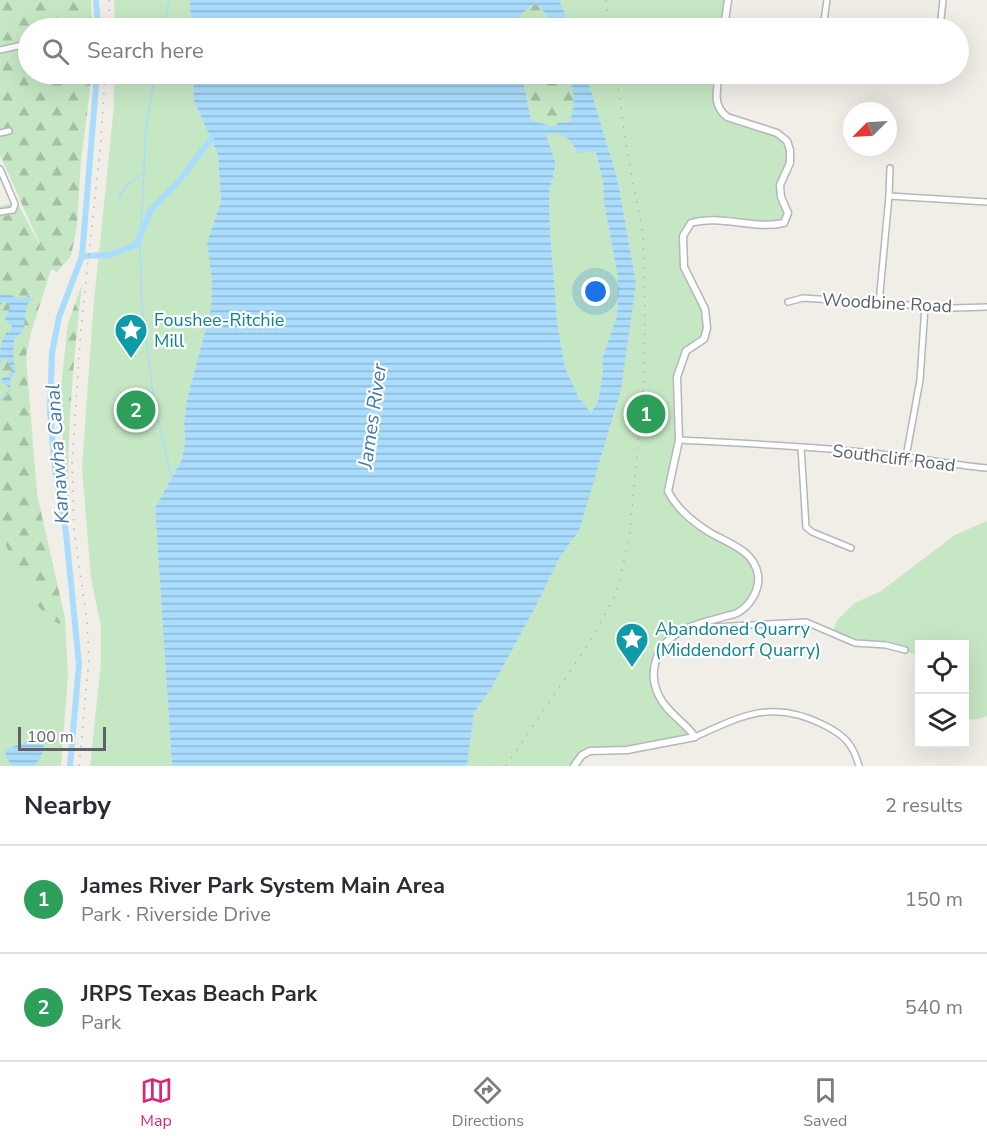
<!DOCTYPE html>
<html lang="en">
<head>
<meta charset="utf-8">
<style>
	body { margin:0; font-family:"Nunito Sans",sans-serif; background:#f7f7f7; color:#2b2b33 }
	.controls { position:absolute; right:18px; bottom:18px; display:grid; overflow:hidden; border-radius:0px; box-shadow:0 6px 24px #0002 }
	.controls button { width:54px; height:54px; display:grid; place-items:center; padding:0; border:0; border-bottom:2px solid #e1e1e2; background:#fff; color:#2b2b33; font:30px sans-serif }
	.compass { position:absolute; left:843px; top:102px; width:54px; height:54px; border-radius:50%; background:#fff; box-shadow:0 6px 24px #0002; rotate:246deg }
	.scale { position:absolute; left:18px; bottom:15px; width:88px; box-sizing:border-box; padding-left:6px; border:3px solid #5e6267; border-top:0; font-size:16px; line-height:21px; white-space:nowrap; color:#5e6267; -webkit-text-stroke:4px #fff; paint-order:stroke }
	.you { position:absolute; left:596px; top:292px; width:21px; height:21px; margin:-15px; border:4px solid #fff; border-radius:50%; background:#1a73e8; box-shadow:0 0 0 9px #1a73e833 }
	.badge { display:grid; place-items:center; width:39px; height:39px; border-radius:50%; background:#db2777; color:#fff; font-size:20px; font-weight:700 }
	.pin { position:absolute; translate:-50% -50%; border:3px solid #fff; box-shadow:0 2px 6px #0006 }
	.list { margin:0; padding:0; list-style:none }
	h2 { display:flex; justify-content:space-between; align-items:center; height:78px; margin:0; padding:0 24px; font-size:26px }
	h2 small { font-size:20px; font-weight:400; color:#7c7c81 }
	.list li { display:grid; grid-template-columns:39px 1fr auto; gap:18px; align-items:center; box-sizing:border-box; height:108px; padding:0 24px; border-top:2px solid #e1e1e2 }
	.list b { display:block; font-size:22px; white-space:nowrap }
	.list p { margin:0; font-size:20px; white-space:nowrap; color:#7c7c81 }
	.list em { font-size:20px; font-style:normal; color:#7c7c81 }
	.icon { flex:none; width:33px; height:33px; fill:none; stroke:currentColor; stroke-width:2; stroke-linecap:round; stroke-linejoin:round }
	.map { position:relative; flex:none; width:987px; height:766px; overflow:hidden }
	.search { position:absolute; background:#fff; box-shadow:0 6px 24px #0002; left:18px; right:18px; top:18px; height:66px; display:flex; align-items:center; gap:15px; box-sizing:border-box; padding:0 21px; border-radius:33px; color:#7c7c81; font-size:22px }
	.sheet { height:294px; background:#fff }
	nav { display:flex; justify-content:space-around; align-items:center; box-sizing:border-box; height:84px; border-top:2px solid #e1e1e2; background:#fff; font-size:16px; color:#7c7c81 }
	nav a { display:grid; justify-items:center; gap:3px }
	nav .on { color:#db2777 }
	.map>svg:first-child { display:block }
	.green { fill:#c6e7c4 }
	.forest { fill:url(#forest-firs) }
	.water { fill:url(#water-rules); fill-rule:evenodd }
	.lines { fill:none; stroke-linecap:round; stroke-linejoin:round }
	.stream { stroke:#aaddfd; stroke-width:1.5 }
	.canal { stroke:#aaddfd; stroke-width:6 }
	.minor-casing { stroke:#b4b7bb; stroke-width:8 }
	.tertiary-casing { stroke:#b4b7bb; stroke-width:9 }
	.minor { stroke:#fff; stroke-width:5 }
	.tertiary { stroke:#fff; stroke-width:6 }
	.rail { stroke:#b5b6b7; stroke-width:1.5; stroke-dasharray:1.5 8; stroke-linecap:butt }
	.labels { text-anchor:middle; stroke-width:4.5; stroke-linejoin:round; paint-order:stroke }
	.street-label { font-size:18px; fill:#5e6267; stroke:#fff }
	.culture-label { font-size:18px; fill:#0d838f; stroke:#fff; text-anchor:start }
	.water-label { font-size:20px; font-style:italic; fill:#4279a7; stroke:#fff }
</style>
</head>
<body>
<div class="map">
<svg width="987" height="766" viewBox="0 0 987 766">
	<defs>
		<pattern id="forest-firs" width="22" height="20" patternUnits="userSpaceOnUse" patternTransform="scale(1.5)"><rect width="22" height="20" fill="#c6e7c4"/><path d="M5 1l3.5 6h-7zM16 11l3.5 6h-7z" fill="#a4bfa3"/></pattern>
		<pattern id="water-rules" width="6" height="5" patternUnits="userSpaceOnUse" patternTransform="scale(1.5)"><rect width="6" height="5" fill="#aaddfd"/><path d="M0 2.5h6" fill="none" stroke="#8eb7d1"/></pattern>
	</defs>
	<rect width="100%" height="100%" fill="#f0eee7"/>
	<g class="green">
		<polygon points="114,0 190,0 191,28 115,28"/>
		<polygon points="559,0 728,0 724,28 571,28"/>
		<polygon points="114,74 193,74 194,101 218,155 221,202 207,242 212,282 211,309 187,399 184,421 185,441 182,459 155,508 172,766 90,766 101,664 101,626 91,578 82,468 93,311 114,106"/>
		<polygon points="586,74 719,74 720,112 782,137 791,157 780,185 788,213 784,223 703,220 691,223 683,236 684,267 705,309 704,339 686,351 677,377 679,440 668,485 672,499 708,531 744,551 755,563 756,592 737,613 701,623 663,645 653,672 660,698 695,737 654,744 590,751 576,766 467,766 474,713 492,687 537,604 560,557 579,531 636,283 618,181"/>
		<polygon points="556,133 594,150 603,181 604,203 618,278 617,316 602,359 603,370 598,401 591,413 579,398 565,367 558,329 550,231 549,193 556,164 545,134"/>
		<polygon points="17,202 51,269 31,332 26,356 37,495 65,619 68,676 61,766 0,766 0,206"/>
		<path d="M987,521V716C979,719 972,721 965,718L964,644H920L919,665L915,655L905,650L869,647L832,633L837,620L855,603L881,591L955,535Z"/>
	</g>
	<g class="forest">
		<path d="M0,0H91L92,28H28V74H92L81,161L77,225L71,256L57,272L51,269L31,332L26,356L27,380L37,495L65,619L59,624C37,612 20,582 11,559C7,549 6,541 0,532V217L22,212L43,251L0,155Z"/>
		<path d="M536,3L558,28H514C516,17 526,9 536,3Z"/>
		<polygon points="522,74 571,74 574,101 570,123 554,127 531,120"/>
		<path d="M82,284C74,357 66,432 69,506L65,493L64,476L61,387L68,323Z"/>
	</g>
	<g class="water">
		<path d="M190,0H559L571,28H558L536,3C526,9 516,17 514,28H191Z"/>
		<path d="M193,74H522L531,120L554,127L559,122L570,123L574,101L571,74H586L618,181L636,283L621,389L579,531L560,557L537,604L492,687L474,713L467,766H172L155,508L182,459L185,441L184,421L187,399L211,309L212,282L207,242L221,202L218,155L194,101ZM556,133L570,140L578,153L595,151L603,181L604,203L618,278L617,316L602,359L603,370L598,401L591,413L579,398L565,367L558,329L550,231L549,193L556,164L546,135Z"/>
		<path d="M8,294L20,299L29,296L32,299L27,305L23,331L14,339L13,354L15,372L10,380V388L0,381L4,377H8L12,369L6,358L2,359L0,365C0,351 0,336 11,330L12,326L5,320L10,308L9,303L4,301L0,305V295Z"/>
		<polygon points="35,738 43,743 44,750 35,766 12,766 7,758 5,750"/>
	</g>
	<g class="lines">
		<g class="stream">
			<polyline points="164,28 169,0"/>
			<polyline points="155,74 146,126 140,250 142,305 155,409 172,478"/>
			<polyline points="118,199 127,185 144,173"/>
			<polyline points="0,400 8,394 10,388"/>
		</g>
		<g class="canal">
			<polyline points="96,0 98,28"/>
			<polyline points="82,256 110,255 136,245 151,210 178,182 211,139"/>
			<polyline points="70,766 79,664 66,533 55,470 50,410 52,353 59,317 82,256 97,74"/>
		</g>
		<defs>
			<g id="minor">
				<polyline points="823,28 827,0"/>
				<polyline points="940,28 943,0"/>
				<polyline points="0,50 27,44"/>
				<polyline points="0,133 9,131"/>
				<polyline points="0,169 15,204 13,210 0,212"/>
				<polyline points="889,196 987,202"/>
				<polyline points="788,302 803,298 953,308 987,307"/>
				<polyline points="879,303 889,196 890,168"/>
				<path d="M679,440C754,444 830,447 905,457C933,460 959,466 987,468"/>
				<polyline points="801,447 806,527 812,532 851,548"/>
				<polyline points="906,457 920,380 925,306"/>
				<polyline points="701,623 713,627 806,622 855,643 886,645 905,650"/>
				<path d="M695,737C743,715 773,699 824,725C844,735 853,744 859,766"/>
			</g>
			<g id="tertiary">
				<polyline points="724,28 728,0"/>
				<path d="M574,766L582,755L590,751L627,750L695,737C685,722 667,713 659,696C653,684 652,670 657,657C667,631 696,624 720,618C725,616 732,615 737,613C750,606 760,590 758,575C754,550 729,544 709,532C693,522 676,508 668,491L679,440L677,377L686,351L704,339L707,328L705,309L684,267L683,236L691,223C721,214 753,230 784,223L788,213L781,197L780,185L790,163V150L787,141L777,133L727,117C712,105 717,91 719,74"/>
			</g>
		</defs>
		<use href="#minor" class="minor-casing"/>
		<use href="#tertiary" class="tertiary-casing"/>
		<use href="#minor" class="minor"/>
		<use href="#tertiary" class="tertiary"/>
		<g class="rail">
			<polyline points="109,0 110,28"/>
			<polyline points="606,0 610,28"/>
			<polyline points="79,766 89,660 87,622 74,530 72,463 81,328 101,140 105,74"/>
			<polyline points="506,766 588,645 616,594 629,540 644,381 645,306 643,235 626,145 616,74"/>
		</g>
	</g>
	<defs>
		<symbol id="sight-pin" viewBox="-11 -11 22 30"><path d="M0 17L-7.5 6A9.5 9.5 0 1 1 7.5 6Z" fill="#0f9aa8" stroke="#fff"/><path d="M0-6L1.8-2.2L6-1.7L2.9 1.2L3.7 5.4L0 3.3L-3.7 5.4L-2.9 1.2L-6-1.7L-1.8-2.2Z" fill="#fff"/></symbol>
	</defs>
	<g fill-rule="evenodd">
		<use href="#sight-pin" x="112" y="311" width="38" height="52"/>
		<use href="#sight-pin" x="613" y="620" width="38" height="52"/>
	</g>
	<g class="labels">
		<g class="street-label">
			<text transform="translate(887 303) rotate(3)" y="6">Woodbine Road</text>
			<text transform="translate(894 458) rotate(7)" y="6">Southcliff Road</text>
		</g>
		<g class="culture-label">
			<text x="154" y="326">Foushee-Ritchie<tspan x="154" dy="21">Mill</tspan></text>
			<text x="655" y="635">Abandoned Quarry<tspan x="655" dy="21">(Middendorf Quarry)</tspan></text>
		</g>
		<g class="water-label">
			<text transform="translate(372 416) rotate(-82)" y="7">James River</text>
			<text transform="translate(57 454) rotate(-94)" y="7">Kanawha Canal</text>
		</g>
	</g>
</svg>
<div class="controls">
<button><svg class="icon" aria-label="locate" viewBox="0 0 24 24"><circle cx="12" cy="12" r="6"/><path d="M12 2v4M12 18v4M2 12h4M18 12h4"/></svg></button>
<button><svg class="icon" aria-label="layers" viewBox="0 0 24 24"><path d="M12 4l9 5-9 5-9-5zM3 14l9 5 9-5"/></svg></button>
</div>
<svg class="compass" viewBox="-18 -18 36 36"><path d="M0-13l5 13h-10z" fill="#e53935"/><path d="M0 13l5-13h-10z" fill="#7c7c81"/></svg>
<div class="scale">100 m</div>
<div class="you"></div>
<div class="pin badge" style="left:646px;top:414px;background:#2e9e5b">1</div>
<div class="pin badge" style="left:136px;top:410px;background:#2e9e5b">2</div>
<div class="search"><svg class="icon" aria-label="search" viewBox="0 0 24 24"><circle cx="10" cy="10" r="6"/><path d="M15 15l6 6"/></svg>Search here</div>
</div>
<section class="sheet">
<h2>Nearby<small>2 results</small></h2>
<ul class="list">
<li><span class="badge" style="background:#2e9e5b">1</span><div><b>James River Park System Main Area</b><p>Park · Riverside Drive</p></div><em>150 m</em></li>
<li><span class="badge" style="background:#2e9e5b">2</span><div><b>JRPS Texas Beach Park</b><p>Park</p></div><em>540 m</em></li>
</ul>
</section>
<nav>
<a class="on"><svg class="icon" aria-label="map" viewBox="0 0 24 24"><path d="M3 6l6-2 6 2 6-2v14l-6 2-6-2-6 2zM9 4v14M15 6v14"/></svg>Map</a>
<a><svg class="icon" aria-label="directions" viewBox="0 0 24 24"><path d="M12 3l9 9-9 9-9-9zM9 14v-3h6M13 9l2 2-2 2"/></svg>Directions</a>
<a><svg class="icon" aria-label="saved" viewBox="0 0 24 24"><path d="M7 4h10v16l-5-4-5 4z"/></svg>Saved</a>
</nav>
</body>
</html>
